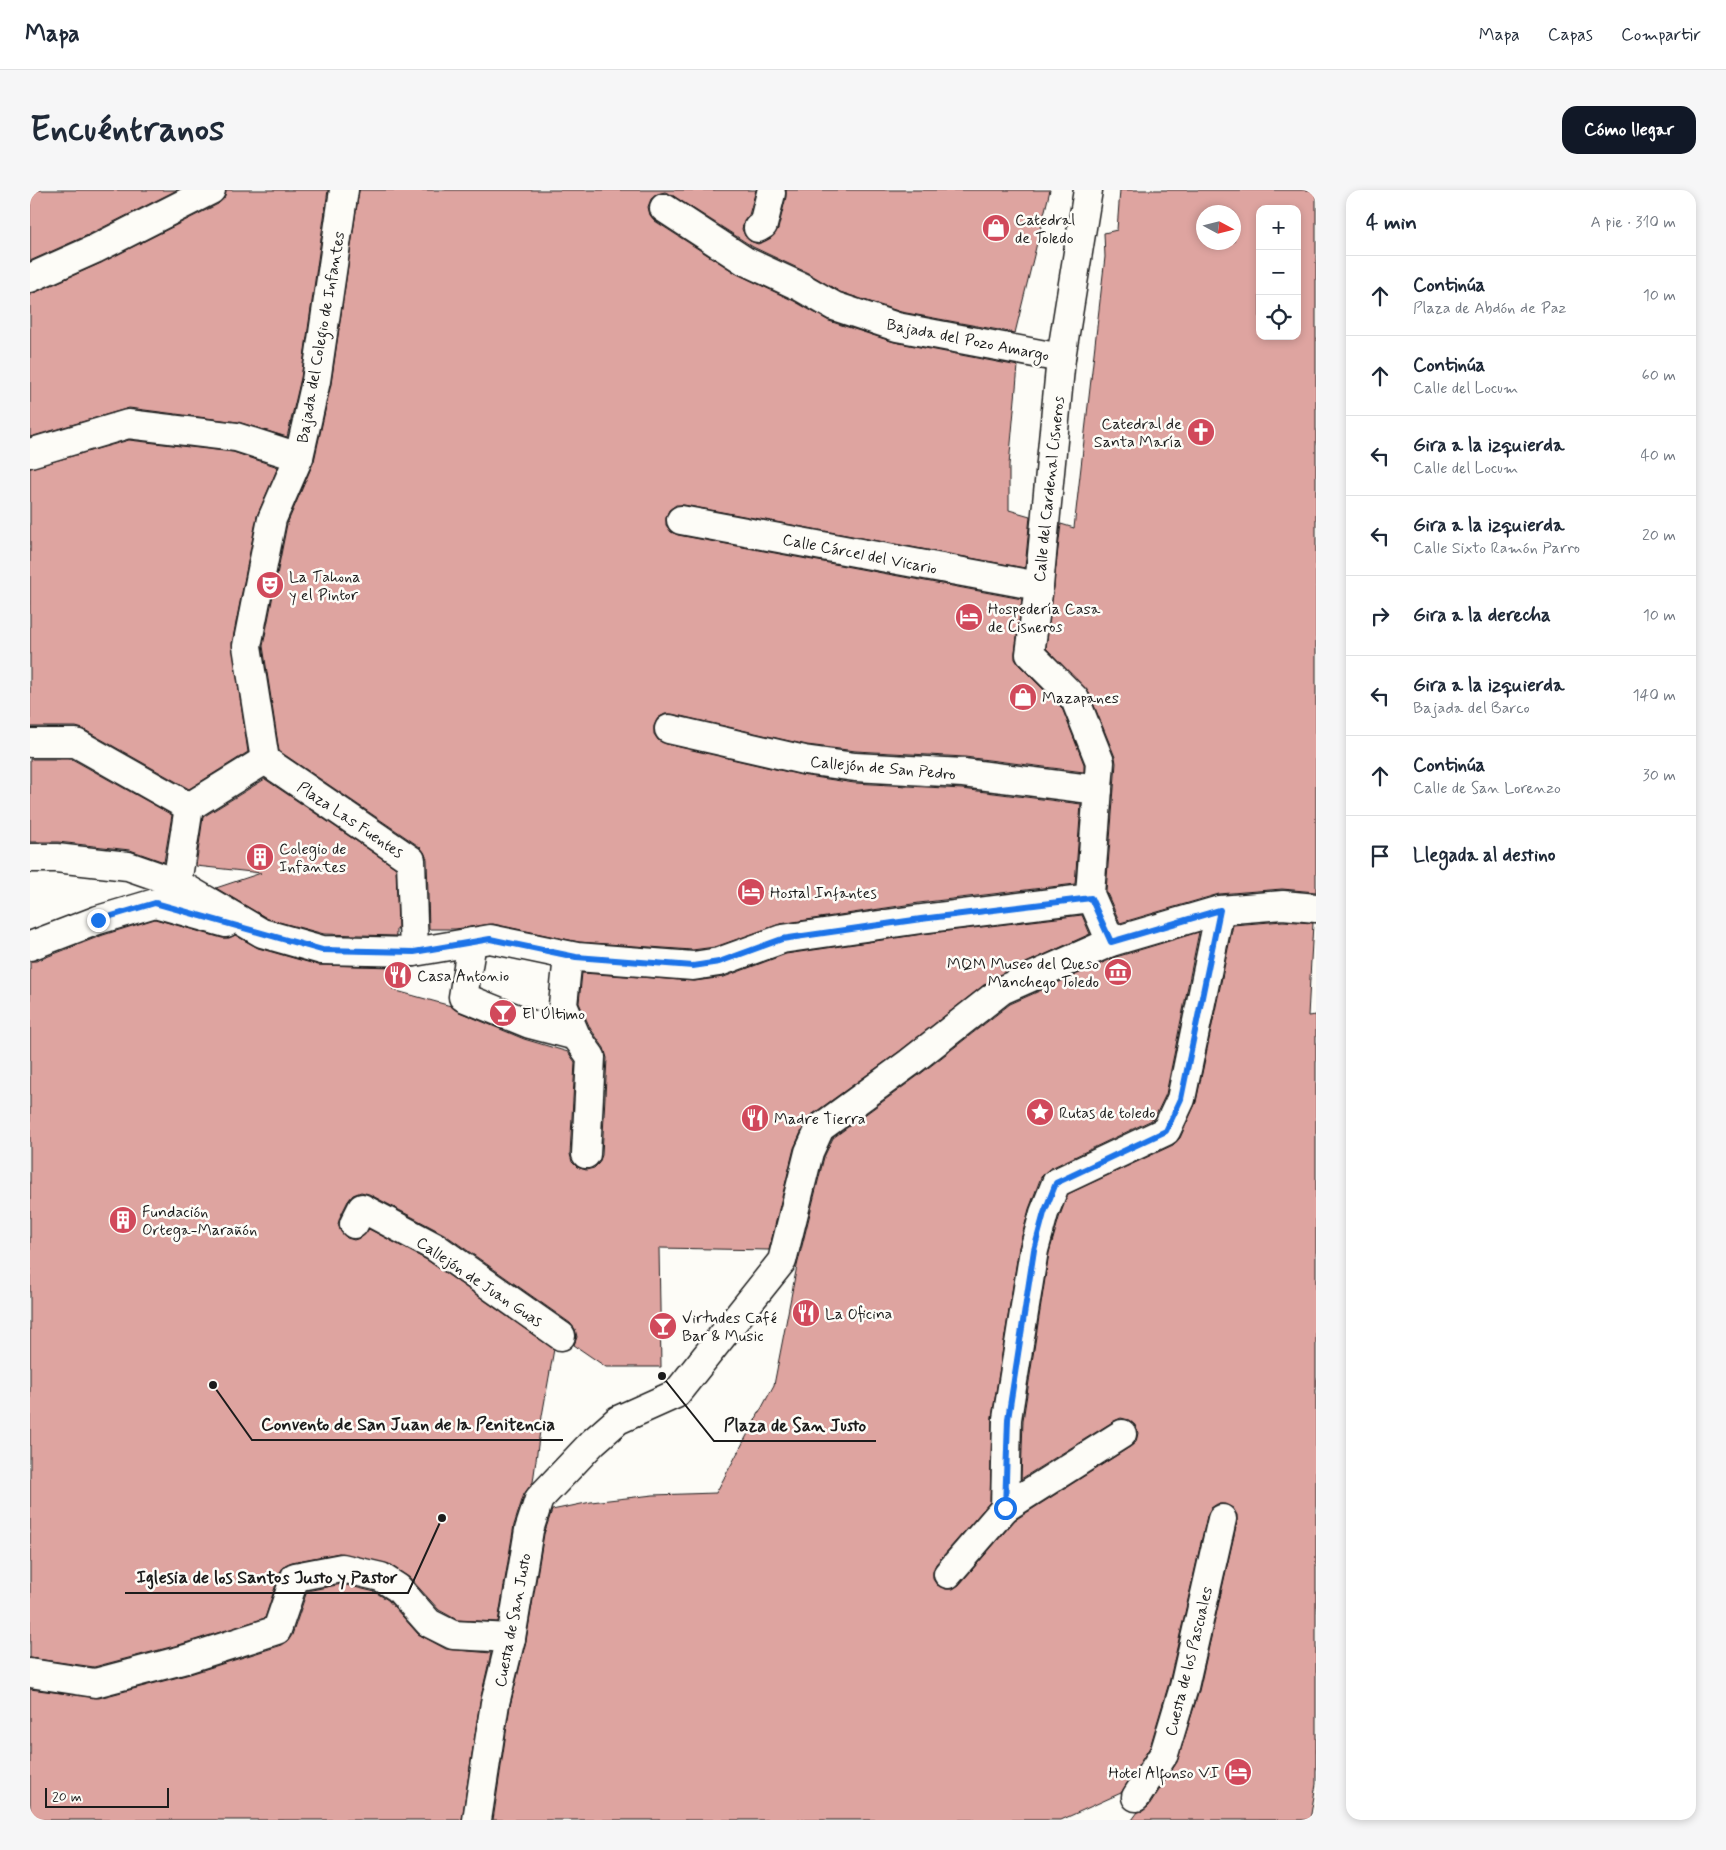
<!DOCTYPE html>
<html lang="es">
<head>
<meta charset="utf-8">
<style>
	body { margin:0; font-family:Mynerve,sans-serif; background:#f6f6f7; color:#1f2937 }
	.controls { position:absolute; right:15px; top:15px; display:grid; overflow:hidden; border-radius:10px; box-shadow:0 2px 8px #0003 }
	.controls button { width:45px; height:45px; display:grid; place-items:center; padding:0; border:0; border-bottom:1px solid #e0e1e3; background:#fff; color:#1f2937; font:25px sans-serif }
	.compass { position:absolute; left:1166px; top:15px; width:45px; height:45px; border-radius:50%; background:#fff; box-shadow:0 2px 8px #0003; rotate:97deg }
	.scale { position:absolute; left:15px; bottom:12px; width:124px; box-sizing:border-box; padding-left:5px; border:2px solid #1c1c1c; border-top:0; font-size:14px; line-height:18px; white-space:nowrap; color:#1c1c1c; -webkit-text-stroke:4px #fdfcf7; paint-order:stroke }
	.stop { position:absolute; width:15px; height:15px; margin:-11px; border:4px solid #1a73e8; border-radius:50%; background:#fff }
	.stop.end { background:#1a73e8; border-color:#fff; box-shadow:0 1px 5px #0008 }
	.list { margin:0; padding:0; list-style:none }
	h2 { display:flex; justify-content:space-between; align-items:center; height:65px; margin:0; padding:0 20px; font-size:21px }
	h2 small { font-size:16px; font-weight:400; color:#747a83 }
	.list li { display:grid; grid-template-columns:32px 1fr auto; gap:15px; align-items:center; box-sizing:border-box; height:80px; padding:0 20px; border-top:1px solid #e0e1e3 }
	.list b { display:block; font-size:19px; white-space:nowrap }
	.list p { margin:0; font-size:16px; white-space:nowrap; color:#747a83 }
	.list em { font-size:16px; font-style:normal; color:#747a83 }
	.icon { flex:none; width:28px; height:28px; fill:none; stroke:currentColor; stroke-width:2; stroke-linecap:round; stroke-linejoin:round }
	.map { position:relative; flex:none; width:1286px; height:1630px; overflow:hidden; border-radius:15px }
	header { display:flex; align-items:center; gap:30px; box-sizing:border-box; height:70px; padding:0 25px; background:#fff; border-bottom:1px solid #e0e1e3 }
	header strong { font-size:24px }
	nav { display:flex; gap:28px; margin-inline-start:auto; font-size:18px }
	.intro { display:flex; align-items:center; justify-content:space-between; box-sizing:border-box; height:120px; padding:0 30px }
	h1 { margin:0; font-size:35px }
	.button { padding:12px 22px; border-radius:15px; background:#111827; color:#fff; font-size:18px; font-weight:700 }
	main { display:flex; gap:30px; padding:0 30px }
	aside { flex:1; background:#fff; border-radius:15px; box-shadow:0 2px 8px #0003 }
	.map>svg:first-child { display:block }
	.building { fill:#dea4a0; stroke:#1c1c1c; fill-rule:evenodd }
	.lines { fill:none; stroke-linecap:round; stroke-linejoin:round }
	.minor-casing { stroke:#1c1c1c; stroke-width:31 }
	.minor { stroke:#fdfcf7; stroke-width:28 }
	.route { stroke:#1a73e8; stroke-width:6 }
	.labels { text-anchor:middle; stroke-width:5; stroke-linejoin:round; paint-order:stroke }
	.poi-label { font-size:16px; fill:#1c1c1c; stroke:#fdfcf7; text-anchor:start }
	.street-label { font-size:16px; fill:#1c1c1c; stroke:#fdfcf7 }
	.leader { fill:none; stroke:#1c1c1c; stroke-width:2 }
	.callout-dot { fill:#1c1c1c; stroke:#fdfcf7; stroke-width:2 }
	.callout-label { font-size:18px; text-anchor:middle; font-weight:bold; fill:#1c1c1c; stroke:#fdfcf7; stroke-width:5; stroke-linejoin:round; paint-order:stroke }
</style>
</head>
<body>
<header>
<strong>Mapa</strong>
<nav><a>Mapa</a><a>Capas</a><a>Compartir</a></nav>
</header>
<div class="intro"><h1>Encuéntranos</h1><a class="button">Cómo llegar</a></div>
<main>
<div class="map">
<svg width="1286" height="1630" viewBox="0 0 1286 1630">
	<rect width="100%" height="100%" fill="#fdfcf7"/>
	<filter id="ink" filterUnits="userSpaceOnUse"><feTurbulence type="fractalNoise" baseFrequency=".02" numOctaves="2"/><feDisplacementMap in="SourceGraphic" scale="10" xChannelSelector="R" yChannelSelector="G"/><feConvolveMatrix kernelMatrix="1 2 1 2 8 2 1 2 1" color-interpolation-filters="sRGB"/></filter>
	<g filter="url(#ink)">
		<g class="building">
			<polygon points="0,0 147,0 58,45 0,71"/>
			<polygon points="196,0 298,0 271,188 257,247 208,232 99,218 0,247 0,103 6,102 71,73 188,14 194,8"/>
			<polygon points="329,0 726,0 719,25 714,31 712,39 715,46 720,51 728,54 741,48 748,39 756,7 756,0 1020,0 985,143 871,122 810,102 778,83 723,57 642,5 635,2 627,4 621,9 618,17 620,25 625,31 707,84 764,111 799,131 864,152 988,176 979,275 979,320 1000,326 995,378 654,315 646,315 639,320 636,328 636,335 641,342 648,345 992,409 985,462 985,469 989,475 1032,518 1054,574 1054,582 935,567 826,561 777,555 642,524 635,524 628,528 624,536 624,544 628,550 636,554 771,585 824,593 932,599 1051,614 1045,694 889,713 750,734 685,757 662,760 549,752 463,734 425,739 399,739 397,669 394,662 390,657 249,561 233,456 257,334 284,271 301,194"/>
			<path d="M1090,0H1286V702L1252,699L1189,704L1090,733L1076,701L1086,573L1085,567L1059,503L1016,458L1031,334L1044,338L1075,67L1074,43L1087,40ZM1230,19H1267V146H1230ZM1174,22H1204V52H1174Z"/>
			<polygon points="99,250 203,262 248,277 227,326 202,453 218,562 159,599 53,539 46,537 0,537 0,278"/>
			<polygon points="0,569 42,569 142,625 134,672 100,660 28,652 0,652"/>
			<polygon points="235,589 366,678 368,739 366,739 366,746 294,744 238,729 186,698 231,683 166,676 173,627"/>
			<polygon points="1052,725 1060,744 963,788 870,861 780,926 776,931 764,958 739,1060 629,1058 631,1177 576,1177 544,1155 547,1147 545,1139 540,1133 414,1044 339,1004 331,1002 323,1005 318,1011 310,1027 308,1034 311,1042 317,1048 324,1050 332,1047 339,1039 397,1070 524,1159 512,1226 503,1292 494,1304 484,1335 468,1432 427,1430 409,1420 380,1388 359,1374 309,1363 262,1372 255,1375 250,1382 235,1428 152,1454 64,1477 0,1468 0,771 6,771 73,745 125,729 192,748 199,748 205,745 228,758 288,775 364,777 363,800 421,816 427,821 494,849 538,862 545,872 540,964 542,972 547,977 556,980 564,978 569,973 572,965 577,868 574,858 560,838 549,813 552,783 665,791 694,787 756,764 893,744"/>
			<polygon points="1253,731 1283,733 1278,826 1286,825 1286,1594 1280,1630 1102,1630 1108,1622 1113,1621 1119,1616 1147,1572 1169,1501 1207,1332 1207,1325 1203,1318 1195,1314 1187,1314 1181,1318 1177,1326 1139,1493 1120,1557 1091,1603 1031,1630 463,1630 480,1516 496,1451 514,1344 522,1320 561,1312 623,1305 686,1303 744,1195 767,1076 794,967 803,948 889,885 980,814 1086,767 1169,742 1136,904 1124,929 1019,979 1011,987 999,1019 989,1057 962,1227 960,1312 906,1374 903,1382 903,1389 907,1395 916,1399 923,1399 929,1395 985,1330 1100,1257 1106,1252 1108,1243 1105,1235 1099,1230 1091,1228 1084,1231 991,1289 993,1230 1019,1063 1029,1028 1038,1004 1143,955 1150,948 1166,912 1203,735"/>
			<polygon points="312,1394 345,1402 358,1410 388,1444 416,1459 461,1463 450,1511 432,1630 0,1630 0,1499 69,1508 160,1484 252,1455 258,1451 262,1445 277,1401"/>
		</g>
		<g class="lines">
			<defs>
				<g id="minor">
					<polyline points="1058,0 1031,168 1009,396 1000,464 1045,509 1070,572 1060,704 1081,752"/>
					<polyline points="634,18 715,71 771,97 804,116 867,137 1031,168"/>
					<polyline points="728,38 733,35 741,3"/>
					<polyline points="0,88 65,59 181,0"/>
					<polyline points="0,263 98,234 206,247 269,267"/>
					<polyline points="651,330 1009,396"/>
					<polyline points="639,539 774,570 825,577 933,583 1068,600"/>
					<polyline points="0,553 46,553 159,617"/>
					<polyline points="235,570 217,456 242,329 269,267 286,191 314,0"/>
					<polyline points="235,570 381,670 384,762"/>
					<polyline points="0,668 26,668 98,676 147,693 232,743 292,760 384,762 460,749 547,767 663,776 689,772 752,749 891,729 1061,708"/>
					<polyline points="147,693 159,617 235,570"/>
					<polyline points="442,752 433,807 500,834 546,846"/>
					<polyline points="0,756 68,730 125,713 196,733"/>
					<polyline points="538,766 533,815 546,846 561,867 556,964"/>
					<polyline points="324,1034 332,1018 405,1057 531,1146"/>
					<polyline points="1092,1244 975,1318 977,1229 1004,1060 1014,1023 1026,993 1136,941 1151,909 1190,720"/>
					<polyline points="918,1384 975,1318"/>
					<polyline points="0,1483 65,1493 156,1469 247,1440 265,1387 312,1378 351,1387 368,1398 399,1433 423,1445 481,1448"/>
					<polyline points="1106,1607 1134,1564 1154,1497 1192,1329"/>
					<polyline points="447,1630 465,1513 481,1448 499,1340 509,1309 563,1252 588,1230 646,1204 752,1071 779,962 790,938 879,873 972,800 1081,752 1190,720 1253,715 1286,718"/>
				</g>
			</defs>
			<use href="#minor" class="minor-casing"/>
			<use href="#minor" class="minor"/>
		</g>
	</g>
	<g class="lines" filter="url(#ink)">
		<polyline class="route" points="68,730 125,713 292,760 384,762 460,749 546,767 663,776 689,772 752,749 891,729 1061,708 1081,752 1190,720 1151,909 1136,941 1026,993 1014,1023 1004,1060 978,1229 975,1318"/>
	</g>
	<defs>
		<symbol id="shop-disc" viewBox="-11 -11 22 22"><circle r="9.5" fill="#d1495b" stroke="#fdfcf7"/><path d="M-5-2.5h2.3a2.7 3.5 0 0 1 5.4 0H5L5.5 6h-11ZM-1.5-2.5h3a1.5 2.3 0 0 0-3 0Z" fill="#fff"/></symbol>
		<symbol id="church-disc" viewBox="-11 -11 22 22"><circle r="9.5" fill="#d1495b" stroke="#fdfcf7"/><path d="M-1.2-6h2.4v3.5h3.3v2.4h-3.3V6h-2.4V-.1h-3.3v-2.4h3.3Z" fill="#fff"/></symbol>
		<symbol id="theatre-disc" viewBox="-11 -11 22 22"><circle r="9.5" fill="#d1495b" stroke="#fdfcf7"/><path d="M-5-5.5Q0-4 5-5.5V0Q5 5 0 6Q-5 5-5 0ZM-3.3-2.5H-1v1.5H-3.3ZM1-2.5H3.3v1.5H1ZM-2.8 1Q0 5.5 2.8 1Z" fill="#fff"/></symbol>
		<symbol id="hotel-disc" viewBox="-11 -11 22 22"><circle r="9.5" fill="#d1495b" stroke="#fdfcf7"/><path d="M-6-4.5h1.5V1H6V5H4.5V3h-9V5H-6ZM-4 0a1.8 1.8 0 1 1 3.6 0ZM.5 0V-2.5h3Q6-2.5 6 0Z" fill="#fff"/></symbol>
		<symbol id="building-disc" viewBox="-11 -11 22 22"><circle r="9.5" fill="#d1495b" stroke="#fdfcf7"/><path d="M-4-6H4V6H1V3H-1V6H-4ZM-2.5-4.3h1.7v1.8h-1.7ZM.8-4.3h1.7v1.8H.8ZM-2.5-1h1.7V.8h-1.7ZM.8-1h1.7V.8H.8Z" fill="#fff"/></symbol>
		<symbol id="museum-disc" viewBox="-11 -11 22 22"><circle r="9.5" fill="#d1495b" stroke="#fdfcf7"/><path d="M0-6L6-3V-2H-6V-3ZM-5-1h2V3h-2ZM-1-1h2V3h-2ZM3-1h2V3H3ZM-6 4H6V6H-6Z" fill="#fff"/></symbol>
		<symbol id="restaurant-disc" viewBox="-11 -11 22 22"><circle r="9.5" fill="#d1495b" stroke="#fdfcf7"/><path d="M-5-6h1v4h1v-4h1v4h1v-4h1v5L-1.5 .5V6h-2V.5L-5-1ZM5-6V6H3V1.5H1.5Q1.5-4 5-6Z" fill="#fff"/></symbol>
		<symbol id="bar-disc" viewBox="-11 -11 22 22"><circle r="9.5" fill="#d1495b" stroke="#fdfcf7"/><path d="M-6-5H6L.8 .8V4.5H3.5V6h-7V4.5H-.8V.8Z" fill="#fff"/></symbol>
		<symbol id="sight-disc" viewBox="-11 -11 22 22"><circle r="9.5" fill="#d1495b" stroke="#fdfcf7"/><path d="M0-6L1.8-2.2L6-1.7L2.9 1.2L3.7 5.4L0 3.3L-3.7 5.4L-2.9 1.2L-6-1.7L-1.8-2.2Z" fill="#fff"/></symbol>
	</defs>
	<g fill-rule="evenodd">
		<use href="#shop-disc" x="950" y="22" width="32" height="32"/>
		<use href="#church-disc" x="1155" y="226" width="32" height="32"/>
		<use href="#theatre-disc" x="224" y="379" width="32" height="32"/>
		<use href="#hotel-disc" x="923" y="411" width="32" height="32"/>
		<use href="#shop-disc" x="977" y="491" width="32" height="32"/>
		<use href="#building-disc" x="214" y="651" width="32" height="32"/>
		<use href="#hotel-disc" x="705" y="686" width="32" height="32"/>
		<use href="#museum-disc" x="1072" y="766" width="32" height="32"/>
		<use href="#restaurant-disc" x="352" y="769" width="32" height="32"/>
		<use href="#bar-disc" x="457" y="807" width="32" height="32"/>
		<use href="#sight-disc" x="994" y="906" width="32" height="32"/>
		<use href="#restaurant-disc" x="709" y="912" width="32" height="32"/>
		<use href="#building-disc" x="77" y="1014" width="32" height="32"/>
		<use href="#restaurant-disc" x="760" y="1107" width="32" height="32"/>
		<use href="#bar-disc" x="617" y="1120" width="32" height="32"/>
		<use href="#hotel-disc" x="1192" y="1566" width="32" height="32"/>
	</g>
	<g class="labels">
		<g class="poi-label">
			<text x="985" y="35">Catedral<tspan x="985" dy="18">de Toledo</tspan></text>
			<text x="1152" y="239" text-anchor="end">Catedral de<tspan x="1152" dy="18">Santa María</tspan></text>
			<text x="259" y="392">La Tahona<tspan x="259" dy="18">y el Pintor</tspan></text>
			<text x="958" y="424">Hospedería Casa<tspan x="958" dy="18">de Cisneros</tspan></text>
			<text x="1012" y="513">Mazapanes</text>
			<text x="249" y="664">Colegio de<tspan x="249" dy="18">Infantes</tspan></text>
			<text x="740" y="708">Hostal Infantes</text>
			<text x="1069" y="779" text-anchor="end">MQM Museo del Queso<tspan x="1069" dy="18">Manchego Toledo</tspan></text>
			<text x="387" y="791">Casa Antonio</text>
			<text x="492" y="829">El Último</text>
			<text x="1029" y="928">Rutas de toledo</text>
			<text x="744" y="934">Madre Tierra</text>
			<text x="112" y="1027">Fundación<tspan x="112" dy="18">Ortega-Marañón</tspan></text>
			<text x="795" y="1129">La Oficina</text>
			<text x="652" y="1133">Virtudes Café<tspan x="652" dy="18">Bar &amp; Music</tspan></text>
			<text x="1189" y="1588" text-anchor="end">Hotel Alfonso VI</text>
		</g>
		<g class="street-label">
			<text transform="translate(290 147) rotate(-80)" y="6">Bajada del Colegio de Infantes</text>
			<text transform="translate(938 149) rotate(11)" y="6">Bajada del Pozo Amargo</text>
			<text transform="translate(1018 299) rotate(-84)" y="6">Calle del Cardenal Cisneros</text>
			<text transform="translate(830 363) rotate(11)" y="6">Calle Cárcel del Vicario</text>
			<text transform="translate(853 577) rotate(5)" y="6">Callejón de San Pedro</text>
			<text transform="translate(321 629) rotate(34)" y="6">Plaza Las Fuentes</text>
			<text transform="translate(450 1091) rotate(34)" y="6">Callejón de Juan Guas</text>
			<text transform="translate(482 1430) rotate(-79)" y="6">Cuesta de San Justo</text>
			<text transform="translate(1158 1471) rotate(-76)" y="6">Cuesta de los Pascuales</text>
		</g>
	</g>
	<path class="leader" d="M183 1195L222 1250H533M632 1186L684 1251H846M412 1328L378 1403H95"/>
	<g class="callout-dot">
		<circle cx="183" cy="1195" r="5"/>
		<circle cx="632" cy="1186" r="5"/>
		<circle cx="412" cy="1328" r="5"/>
	</g>
	<g class="callout-label">
		<text x="378" y="1240">Convento de San Juan de la Penitencia</text>
		<text x="765" y="1241">Plaza de San Justo</text>
		<text x="237" y="1393">Iglesia de los Santos Justo y Pastor</text>
	</g>
</svg>
<div class="controls">
<button>+</button>
<button>−</button>
<button><svg class="icon" aria-label="locate" viewBox="0 0 24 24"><circle cx="12" cy="12" r="6"/><path d="M12 2v4M12 18v4M2 12h4M18 12h4"/></svg></button>
</div>
<svg class="compass" viewBox="-18 -18 36 36"><path d="M0-13l5 13h-10z" fill="#e53935"/><path d="M0 13l5-13h-10z" fill="#747a83"/></svg>
<div class="scale">20 m</div>
<div class="stop" style="left:975px;top:1318px"></div>
<div class="stop end" style="left:68px;top:730px"></div>
</div>
<aside>
<h2>4 min<small>A pie · 310 m</small></h2>
<ul class="list">
<li><svg class="icon" aria-label="ahead" viewBox="0 0 24 24"><path d="M12 20V5M6 11l6-6 6 6"/></svg><div><b>Continúa</b><p>Plaza de Abdón de Paz</p></div><em>10 m</em></li>
<li><svg class="icon" aria-label="ahead" viewBox="0 0 24 24"><path d="M12 20V5M6 11l6-6 6 6"/></svg><div><b>Continúa</b><p>Calle del Locum</p></div><em>60 m</em></li>
<li><svg class="icon" aria-label="left" viewBox="0 0 24 24"><path d="M17 20v-9H6M10 6l-5 5 5 5"/></svg><div><b>Gira a la izquierda</b><p>Calle del Locum</p></div><em>40 m</em></li>
<li><svg class="icon" aria-label="left" viewBox="0 0 24 24"><path d="M17 20v-9H6M10 6l-5 5 5 5"/></svg><div><b>Gira a la izquierda</b><p>Calle Sixto Ramón Parro</p></div><em>20 m</em></li>
<li><svg class="icon" aria-label="right" viewBox="0 0 24 24"><path d="M7 20v-9h11M14 6l5 5-5 5"/></svg><div><b>Gira a la derecha</b></div><em>10 m</em></li>
<li><svg class="icon" aria-label="left" viewBox="0 0 24 24"><path d="M17 20v-9H6M10 6l-5 5 5 5"/></svg><div><b>Gira a la izquierda</b><p>Bajada del Barco</p></div><em>140 m</em></li>
<li><svg class="icon" aria-label="ahead" viewBox="0 0 24 24"><path d="M12 20V5M6 11l6-6 6 6"/></svg><div><b>Continúa</b><p>Calle de San Lorenzo</p></div><em>30 m</em></li>
<li><svg class="icon" aria-label="arrive" viewBox="0 0 24 24"><path d="M6 21V4h12l-3 4 3 4H6"/></svg><div><b>Llegada al destino</b></div></li>
</ul>
</aside>
</main>
</body>
</html>
